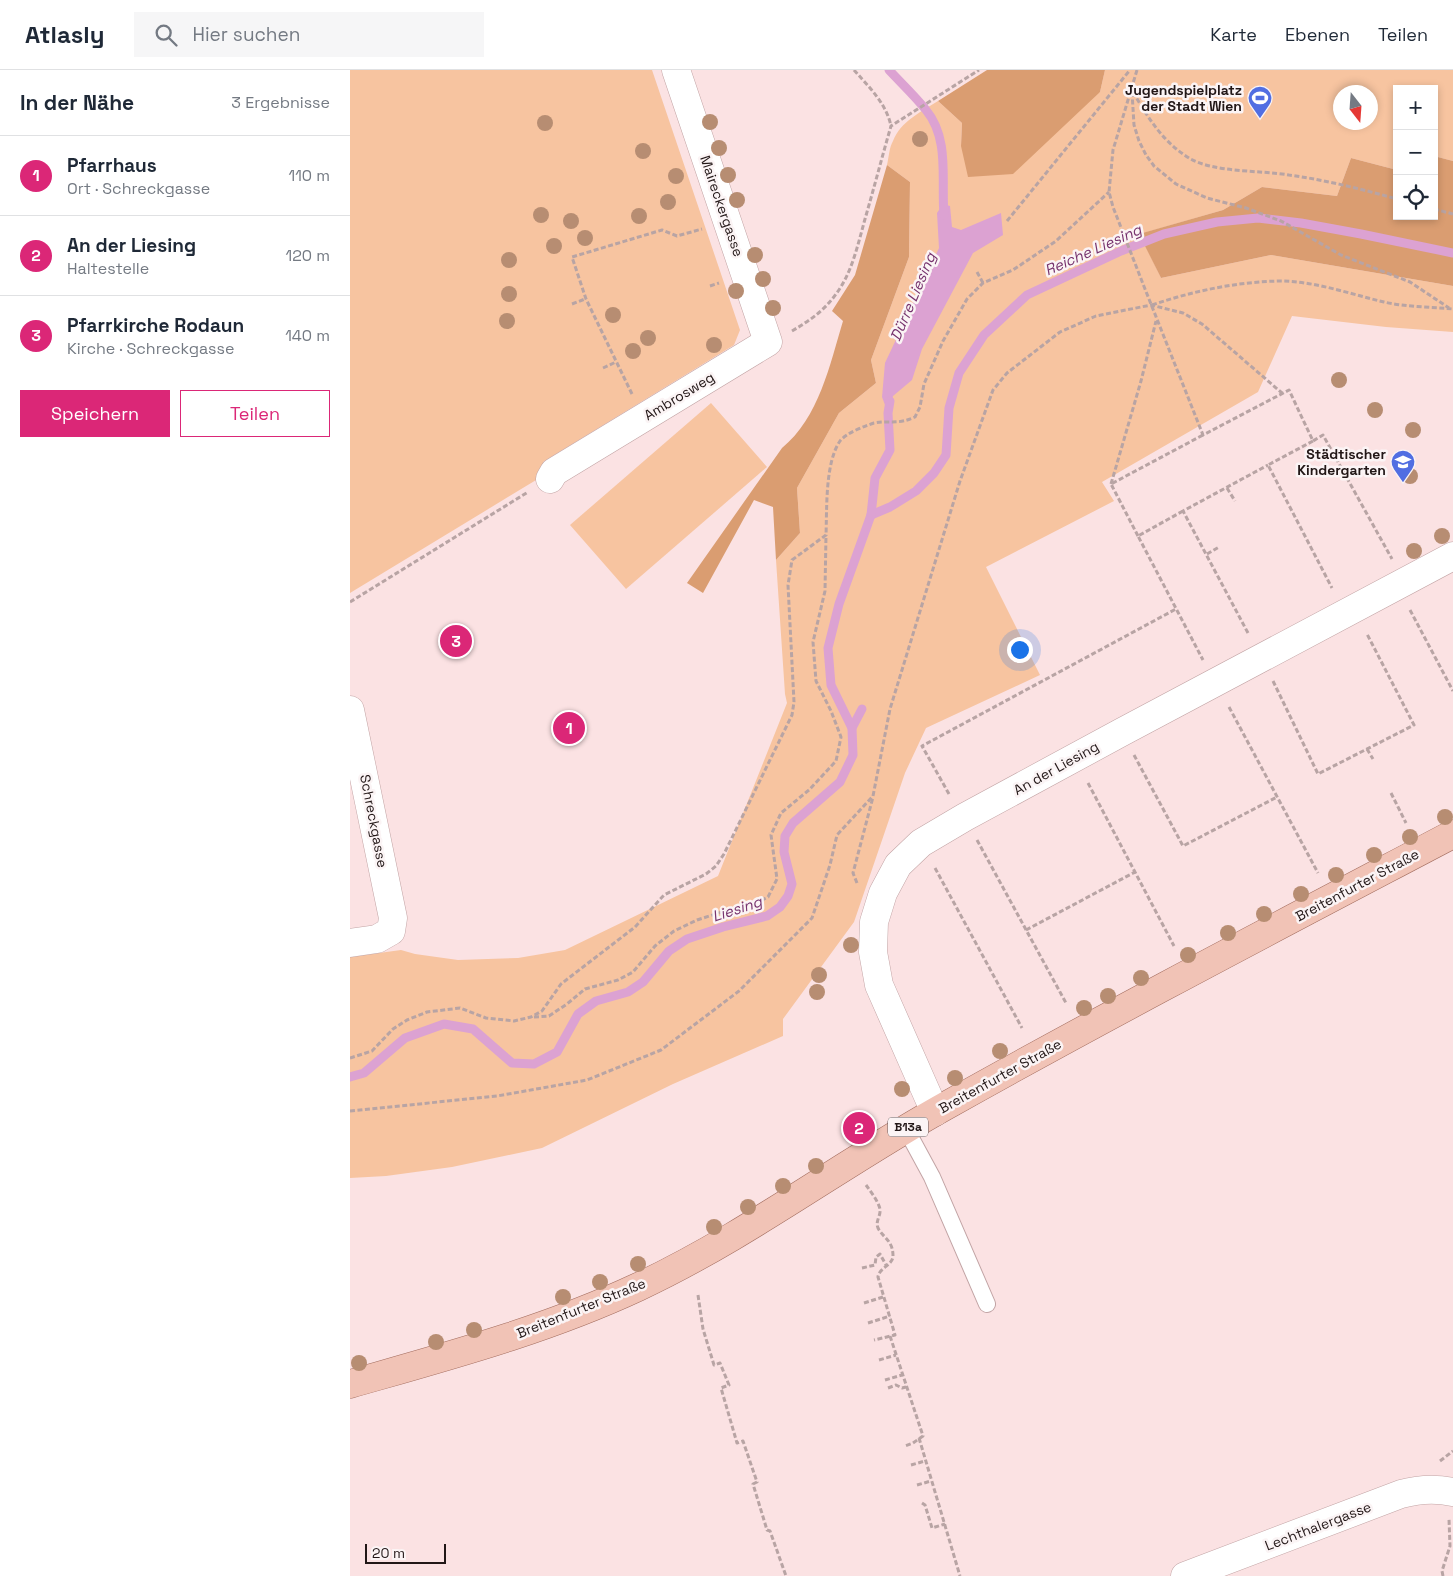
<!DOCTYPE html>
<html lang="de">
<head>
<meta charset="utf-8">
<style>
	body { margin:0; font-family:"Space Grotesk",sans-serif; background:#f6f6f7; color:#1f2937 }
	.controls { position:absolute; right:15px; top:15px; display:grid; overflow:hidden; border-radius:0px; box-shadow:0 2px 8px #0003 }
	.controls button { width:45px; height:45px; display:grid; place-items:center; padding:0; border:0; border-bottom:1px solid #e0e1e3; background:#fff; color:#1f2937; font:25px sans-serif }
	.compass { position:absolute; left:983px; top:15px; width:45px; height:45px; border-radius:50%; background:#fff; box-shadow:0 2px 8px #0003; rotate:163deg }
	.scale { position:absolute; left:15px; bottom:12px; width:81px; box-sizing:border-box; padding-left:5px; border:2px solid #221717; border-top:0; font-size:14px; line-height:18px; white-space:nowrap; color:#221717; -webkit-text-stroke:4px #fbf4f5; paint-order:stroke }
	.you { position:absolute; left:669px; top:579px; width:18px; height:18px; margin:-12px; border:4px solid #fff; border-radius:50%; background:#1a73e8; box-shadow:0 0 0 8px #1a73e833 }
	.badge { display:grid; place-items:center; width:32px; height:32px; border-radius:50%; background:#db2777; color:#fff; font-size:16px; font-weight:700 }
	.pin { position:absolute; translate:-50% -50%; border:2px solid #fff; box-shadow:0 1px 5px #0006 }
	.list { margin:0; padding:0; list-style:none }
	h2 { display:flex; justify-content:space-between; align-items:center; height:65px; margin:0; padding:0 20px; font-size:21px }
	h2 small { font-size:16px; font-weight:400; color:#747a83 }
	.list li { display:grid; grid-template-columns:32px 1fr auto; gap:15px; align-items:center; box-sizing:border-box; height:80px; padding:0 20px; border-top:1px solid #e0e1e3 }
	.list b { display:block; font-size:19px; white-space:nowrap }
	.list p { margin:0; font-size:16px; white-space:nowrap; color:#747a83 }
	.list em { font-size:16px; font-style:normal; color:#747a83 }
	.actions { display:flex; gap:10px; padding:15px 20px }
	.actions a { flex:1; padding:11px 0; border:1px solid #db2777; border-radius:0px; text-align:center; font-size:18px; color:#db2777 }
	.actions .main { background:#db2777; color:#fff }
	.icon { flex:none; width:28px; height:28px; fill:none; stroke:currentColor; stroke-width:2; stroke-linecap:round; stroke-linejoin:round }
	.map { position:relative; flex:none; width:1103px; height:1506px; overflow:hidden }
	header { display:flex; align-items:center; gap:30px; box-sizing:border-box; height:70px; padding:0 25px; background:#fff; border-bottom:1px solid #e0e1e3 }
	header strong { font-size:24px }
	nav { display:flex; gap:28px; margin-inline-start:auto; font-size:18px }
	.search { width:350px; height:45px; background:#f6f6f7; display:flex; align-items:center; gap:12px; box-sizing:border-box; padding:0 18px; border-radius:0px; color:#747a83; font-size:19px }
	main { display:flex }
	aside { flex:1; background:#fff }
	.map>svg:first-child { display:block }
	.green { fill:#f7c4a0; fill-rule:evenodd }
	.forest { fill:#da9d71 }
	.water { fill:#dca2d2 }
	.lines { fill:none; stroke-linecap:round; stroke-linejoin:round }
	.stream { stroke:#dca2d2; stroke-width:9 }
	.service-casing { stroke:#c2a4a5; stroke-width:18 }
	.minor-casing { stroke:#c2a4a5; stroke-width:29 }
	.primary-casing { stroke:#a36d5f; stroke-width:29 }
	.path { stroke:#b8a4a4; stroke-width:3; stroke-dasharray:5 2.5; stroke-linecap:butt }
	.service { stroke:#fff; stroke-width:16 }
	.minor { stroke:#fff; stroke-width:28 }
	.primary { stroke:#f1c3b6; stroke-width:28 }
	.tree { fill:#b78d72 }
	.labels { text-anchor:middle; stroke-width:5; stroke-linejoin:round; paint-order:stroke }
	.shield { fill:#fbf4f5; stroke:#63595a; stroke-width:1 }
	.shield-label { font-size:12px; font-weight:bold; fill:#221717 }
	.poi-label { font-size:14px; font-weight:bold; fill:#221717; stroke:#fbf4f5; text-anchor:end }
	.street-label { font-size:14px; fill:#221717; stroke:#fbf4f5 }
	.water-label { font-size:15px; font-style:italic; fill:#76326d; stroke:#fbf4f5 }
</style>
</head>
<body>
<header>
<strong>Atlasly</strong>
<div class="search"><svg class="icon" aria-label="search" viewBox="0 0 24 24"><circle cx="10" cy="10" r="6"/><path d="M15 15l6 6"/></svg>Hier suchen</div>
<nav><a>Karte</a><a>Ebenen</a><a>Teilen</a></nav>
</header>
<main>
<aside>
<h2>In der Nähe<small>3 Ergebnisse</small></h2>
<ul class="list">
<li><span class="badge">1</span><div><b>Pfarrhaus</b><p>Ort · Schreckgasse</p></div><em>110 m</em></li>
<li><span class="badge">2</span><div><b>An der Liesing</b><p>Haltestelle</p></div><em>120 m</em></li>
<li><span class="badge">3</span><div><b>Pfarrkirche Rodaun</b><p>Kirche · Schreckgasse</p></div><em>140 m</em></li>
</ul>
<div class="actions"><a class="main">Speichern</a><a>Teilen</a></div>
</aside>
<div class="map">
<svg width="1103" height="1506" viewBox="0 0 1103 1506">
	<rect width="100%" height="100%" fill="#fbe2e3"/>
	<g class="green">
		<polygon points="0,0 302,0 390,260 384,275 193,392 196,404 0,523"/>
		<path d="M755,0H1103V91L1084,86V19H1047V100L1001,88L987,126L912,117L873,140L790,164L811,208L921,185L1103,216V262L1036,257L942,246L908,322L752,412L764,431L636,497L690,605L576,658L555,703L504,852L433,949V966L323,1014L192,1078L102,1097L36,1106L0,1108V887L51,880L65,884L108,890L168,888L215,880L368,806L437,633L435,624L426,490L450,463L447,418L489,343L526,313L521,290L559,187L560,112L537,95C539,87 539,78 543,71C551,51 571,42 588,31L612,53L611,76L750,22ZM991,22H1021V52H991Z"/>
		<polygon points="361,333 417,397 276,519 220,455"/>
	</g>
	<g class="forest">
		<polygon points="637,0 755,0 750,22 663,104 618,107 611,76 612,53 588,31"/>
		<polygon points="1084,86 1103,91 1103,216 921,185 811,208 789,164 873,140 912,117 987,126 1001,88 1047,100 1047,146 1084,146"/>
		<path d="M537,95L560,112L559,187L521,290L526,313L489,343L447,418L450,463L426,490L423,437L404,430L353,523L337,513L432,378C469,348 480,294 493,251L482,241L505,205Z"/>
	</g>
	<polygon class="water" points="593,134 600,136 602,157 611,160 651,143 653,165 623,183 572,279 562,310 543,326 538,343 532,327 535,293 589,178 587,143"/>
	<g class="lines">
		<g class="stream">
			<path d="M539,0C551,13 565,26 576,40C600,69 591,110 594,145"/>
			<polyline points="521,445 540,437 566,421 584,403 596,385 599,338 609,303 634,265 677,225 771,181 814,164 867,152 908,148 951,153 1011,164 1103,183"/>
			<polyline points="502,658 512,639"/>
			<polyline points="0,1007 14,1003 55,968 94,954 123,959 162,993 184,994 207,982 228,944 246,931 278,922 293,912 319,881 337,869 373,857 417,846 430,837 438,826 442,814 434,782 435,766 443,753 490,712 503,685 502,658 481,615 478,578 489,534 521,445 525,408 540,380 538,343 540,331"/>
		</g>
		<defs>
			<polyline id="service" points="556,1059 582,1107 637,1234"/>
			<g id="minor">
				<polyline points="200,409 204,402 418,272 326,0"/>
				<polyline points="0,640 43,848 41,861 27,869 0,873"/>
				<polyline points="585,1042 529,915 523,882 524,852 533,823 548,795 571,773 615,747 772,662 1103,486"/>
				<path d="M835,1506L1051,1424C1069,1419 1085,1418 1103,1422"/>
			</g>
			<path id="primary" d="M0,1314C98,1286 196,1260 288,1217C397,1166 494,1092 599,1034C765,941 934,853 1103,764"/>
		</defs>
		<use href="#service" class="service-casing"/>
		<use href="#minor" class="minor-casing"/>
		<use href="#primary" class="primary-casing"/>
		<g class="path">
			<path d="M504,0C519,17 536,33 541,56"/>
			<polyline points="787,0 763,80 759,122 763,137 795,219 853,365 939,320 963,371 973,365 1042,489"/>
			<polyline points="782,22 784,55 789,71 796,85 804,96 826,114 857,128 896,138 931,151 991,185 1060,212 1099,238"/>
			<path d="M783,22C798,48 813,72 839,88C864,103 910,100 939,105C976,110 1011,119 1047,129"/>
			<polyline points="1084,139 1103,144"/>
			<polyline points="657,151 780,0"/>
			<polyline points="627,202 633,213"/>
			<polyline points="360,216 369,213"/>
			<polyline points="222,234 235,229"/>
			<path d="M802,235C843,221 886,212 929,211C965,211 1000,224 1034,232C1056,237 1081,237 1103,239"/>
			<path d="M442,261C459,251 474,241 486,224C502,203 508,174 515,149C524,118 532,87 541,56L629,0"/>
			<polyline points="253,298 266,292"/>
			<polyline points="282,324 236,229 222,187 312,160 327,166 352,159"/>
			<polyline points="963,371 918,395 982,518"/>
			<polyline points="761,414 791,311 806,251"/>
			<polyline points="877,418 885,431"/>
			<polyline points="833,441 788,466 853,590"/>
			<polyline points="788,466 761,414 853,365"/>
			<polyline points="857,484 869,477"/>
			<polyline points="0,532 178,422"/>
			<polyline points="1060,540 1103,621"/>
			<polyline points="898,563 833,441 918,395"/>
			<polyline points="923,611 968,704 1064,655 1017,564"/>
			<polyline points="879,637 968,803"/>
			<polyline points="1017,679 1023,689"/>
			<polyline points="784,685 833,776 927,727"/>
			<polyline points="738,713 824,876"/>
			<polyline points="1041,723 1056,753"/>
			<polyline points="599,724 572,676 826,539"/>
			<polyline points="627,770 716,933"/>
			<polyline points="585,798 672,958"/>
			<polyline points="507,813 503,803 523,727"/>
			<polyline points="676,860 785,802"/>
			<polyline points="184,947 199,946 217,934 235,919 268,910 283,902 305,876 324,861 347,850 375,841 400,836 418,827 427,809 421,765 431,743 459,720 486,691 491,667 481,641 466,611 463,572 475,521 476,465"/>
			<path d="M0,988L22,981L43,959L57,950L77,942L110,938L136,948L164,951L181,947L192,941L211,914L285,857L314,825L356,804L366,796L374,784L442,645L444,632L438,515L442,490L476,465C477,438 475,393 490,371C496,363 515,356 524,353C541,350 548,355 565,347L570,337L574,314L593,271L617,229L633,213L663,200L706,171L759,122"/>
			<polyline points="0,1041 147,1026 237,1010 311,980 389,921 462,848 480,795 487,765 523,726 540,639 610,411 643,320 657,303 710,262 746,246 801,235 833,243 852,254 932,323"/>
			<path d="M516,1115C521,1122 528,1131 530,1139C531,1146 525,1151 528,1158C533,1168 543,1170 543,1186C543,1195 529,1198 528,1207L545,1265L524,1270"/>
			<polyline points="512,1198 525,1195 526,1187 530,1184 536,1195"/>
			<polyline points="348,1225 353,1259 364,1295 370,1293 379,1315 371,1318 387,1373 393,1371 407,1412 403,1414 417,1460 420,1461 436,1506"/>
			<polyline points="514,1233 533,1227"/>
			<polyline points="518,1253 540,1246"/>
			<polyline points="540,1266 573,1366 563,1373 555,1376"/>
			<polyline points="529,1290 546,1285"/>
			<polyline points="535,1310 552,1305"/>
			<polyline points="538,1318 546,1315 552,1318 556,1317"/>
			<polyline points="569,1368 610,1506"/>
			<polyline points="1090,1391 1103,1381"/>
			<polyline points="561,1395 575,1391"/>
			<polyline points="567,1415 581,1411"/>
			<polyline points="572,1433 575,1435 582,1458 595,1454"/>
			<polyline points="1093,1506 1092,1501 1100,1476 1099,1449"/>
		</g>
		<use href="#service" class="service"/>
		<use href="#minor" class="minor"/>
		<use href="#primary" class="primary"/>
	</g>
	<g class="tree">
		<circle cx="360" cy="52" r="8"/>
		<circle cx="195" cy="53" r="8"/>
		<circle cx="570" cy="69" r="8"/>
		<circle cx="369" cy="78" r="8"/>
		<circle cx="293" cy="81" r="8"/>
		<circle cx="378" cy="105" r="8"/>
		<circle cx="326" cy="106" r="8"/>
		<circle cx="387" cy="130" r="8"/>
		<circle cx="318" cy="132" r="8"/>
		<circle cx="191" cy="145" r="8"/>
		<circle cx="289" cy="146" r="8"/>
		<circle cx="221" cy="151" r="8"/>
		<circle cx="235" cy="168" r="8"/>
		<circle cx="204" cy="176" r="8"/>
		<circle cx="405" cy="185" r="8"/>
		<circle cx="159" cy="190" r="8"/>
		<circle cx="413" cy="209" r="8"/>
		<circle cx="386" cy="221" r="8"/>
		<circle cx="159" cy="224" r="8"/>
		<circle cx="423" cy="238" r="8"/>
		<circle cx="263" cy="245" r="8"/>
		<circle cx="157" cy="251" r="8"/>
		<circle cx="298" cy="268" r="8"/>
		<circle cx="364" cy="275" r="8"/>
		<circle cx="283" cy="281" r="8"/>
		<circle cx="989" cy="310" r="8"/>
		<circle cx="1025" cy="340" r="8"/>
		<circle cx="1063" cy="360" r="8"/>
		<circle cx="1060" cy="406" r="8"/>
		<circle cx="1092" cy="466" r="8"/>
		<circle cx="1064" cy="481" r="8"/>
		<circle cx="1095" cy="747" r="8"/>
		<circle cx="1060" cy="767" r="8"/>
		<circle cx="1024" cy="785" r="8"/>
		<circle cx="986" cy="805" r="8"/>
		<circle cx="951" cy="824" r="8"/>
		<circle cx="914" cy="844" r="8"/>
		<circle cx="878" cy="863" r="8"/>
		<circle cx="501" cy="875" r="8"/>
		<circle cx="838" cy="885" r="8"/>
		<circle cx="469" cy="905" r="8"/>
		<circle cx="791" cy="908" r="8"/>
		<circle cx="467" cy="922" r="8"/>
		<circle cx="758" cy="926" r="8"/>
		<circle cx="734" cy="938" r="8"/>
		<circle cx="650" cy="981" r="8"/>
		<circle cx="605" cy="1008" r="8"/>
		<circle cx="552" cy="1019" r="8"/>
		<circle cx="466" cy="1096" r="8"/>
		<circle cx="433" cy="1116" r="8"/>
		<circle cx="398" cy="1137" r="8"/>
		<circle cx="364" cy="1157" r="8"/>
		<circle cx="288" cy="1194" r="8"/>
		<circle cx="250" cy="1212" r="8"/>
		<circle cx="213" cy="1227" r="8"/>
		<circle cx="124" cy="1260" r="8"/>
		<circle cx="86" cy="1272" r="8"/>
		<circle cx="9" cy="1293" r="8"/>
	</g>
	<defs>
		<symbol id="stadium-pin" viewBox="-11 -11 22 30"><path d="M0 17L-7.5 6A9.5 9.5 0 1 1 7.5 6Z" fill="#516ee2" stroke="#fbf4f5"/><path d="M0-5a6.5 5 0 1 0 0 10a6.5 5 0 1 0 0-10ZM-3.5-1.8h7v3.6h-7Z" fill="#fff"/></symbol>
		<symbol id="school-pin" viewBox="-11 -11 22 30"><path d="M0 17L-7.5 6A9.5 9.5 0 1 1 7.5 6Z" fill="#516ee2" stroke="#fbf4f5"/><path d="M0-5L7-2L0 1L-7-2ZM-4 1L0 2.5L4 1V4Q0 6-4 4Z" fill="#fff"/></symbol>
	</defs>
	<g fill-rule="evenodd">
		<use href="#stadium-pin" x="896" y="14" width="28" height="38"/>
		<use href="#school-pin" x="1039" y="378" width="28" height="38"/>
	</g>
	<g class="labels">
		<rect class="shield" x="538" y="1047.5" width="40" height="19" rx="4"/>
		<g class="shield-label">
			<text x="558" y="1061">B13a</text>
		</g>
		<g class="poi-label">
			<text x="892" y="25">Jugendspielplatz<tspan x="892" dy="16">der Stadt Wien</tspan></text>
			<text x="1036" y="389">Städtischer<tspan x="1036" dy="16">Kindergarten</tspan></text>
		</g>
		<g class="street-label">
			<text transform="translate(372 136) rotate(71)" y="5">Maireckergasse</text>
			<text transform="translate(329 326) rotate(-31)" y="5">Ambrosweg</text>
			<text transform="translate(706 698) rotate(-29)" y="5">An der Liesing</text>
			<text transform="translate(24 751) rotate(79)" y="5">Schreckgasse</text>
			<text transform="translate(1007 815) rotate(-28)" y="5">Breitenfurter Straße</text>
			<text transform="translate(650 1006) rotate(-29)" y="5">Breitenfurter Straße</text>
			<text transform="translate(231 1238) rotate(-22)" y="5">Breitenfurter Straße</text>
			<text transform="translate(968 1456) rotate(-21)" y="5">Lechthalergasse</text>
		</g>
		<g class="water-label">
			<text transform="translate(743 180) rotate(-24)" y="5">Reiche Liesing</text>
			<text transform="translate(563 227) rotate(-67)" y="5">Dürre Liesing</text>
			<text transform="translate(387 839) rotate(-18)" y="5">Liesing</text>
		</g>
	</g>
</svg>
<div class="controls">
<button>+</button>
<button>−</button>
<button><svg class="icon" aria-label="locate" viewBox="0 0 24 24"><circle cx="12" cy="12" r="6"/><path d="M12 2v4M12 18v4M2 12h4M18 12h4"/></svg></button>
</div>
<svg class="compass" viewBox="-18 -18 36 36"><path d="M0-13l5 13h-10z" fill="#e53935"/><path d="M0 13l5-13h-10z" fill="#747a83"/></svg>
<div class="scale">20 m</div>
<div class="you"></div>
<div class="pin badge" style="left:219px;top:658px">1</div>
<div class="pin badge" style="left:509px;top:1058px">2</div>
<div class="pin badge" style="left:106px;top:571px">3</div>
</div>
</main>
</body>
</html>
